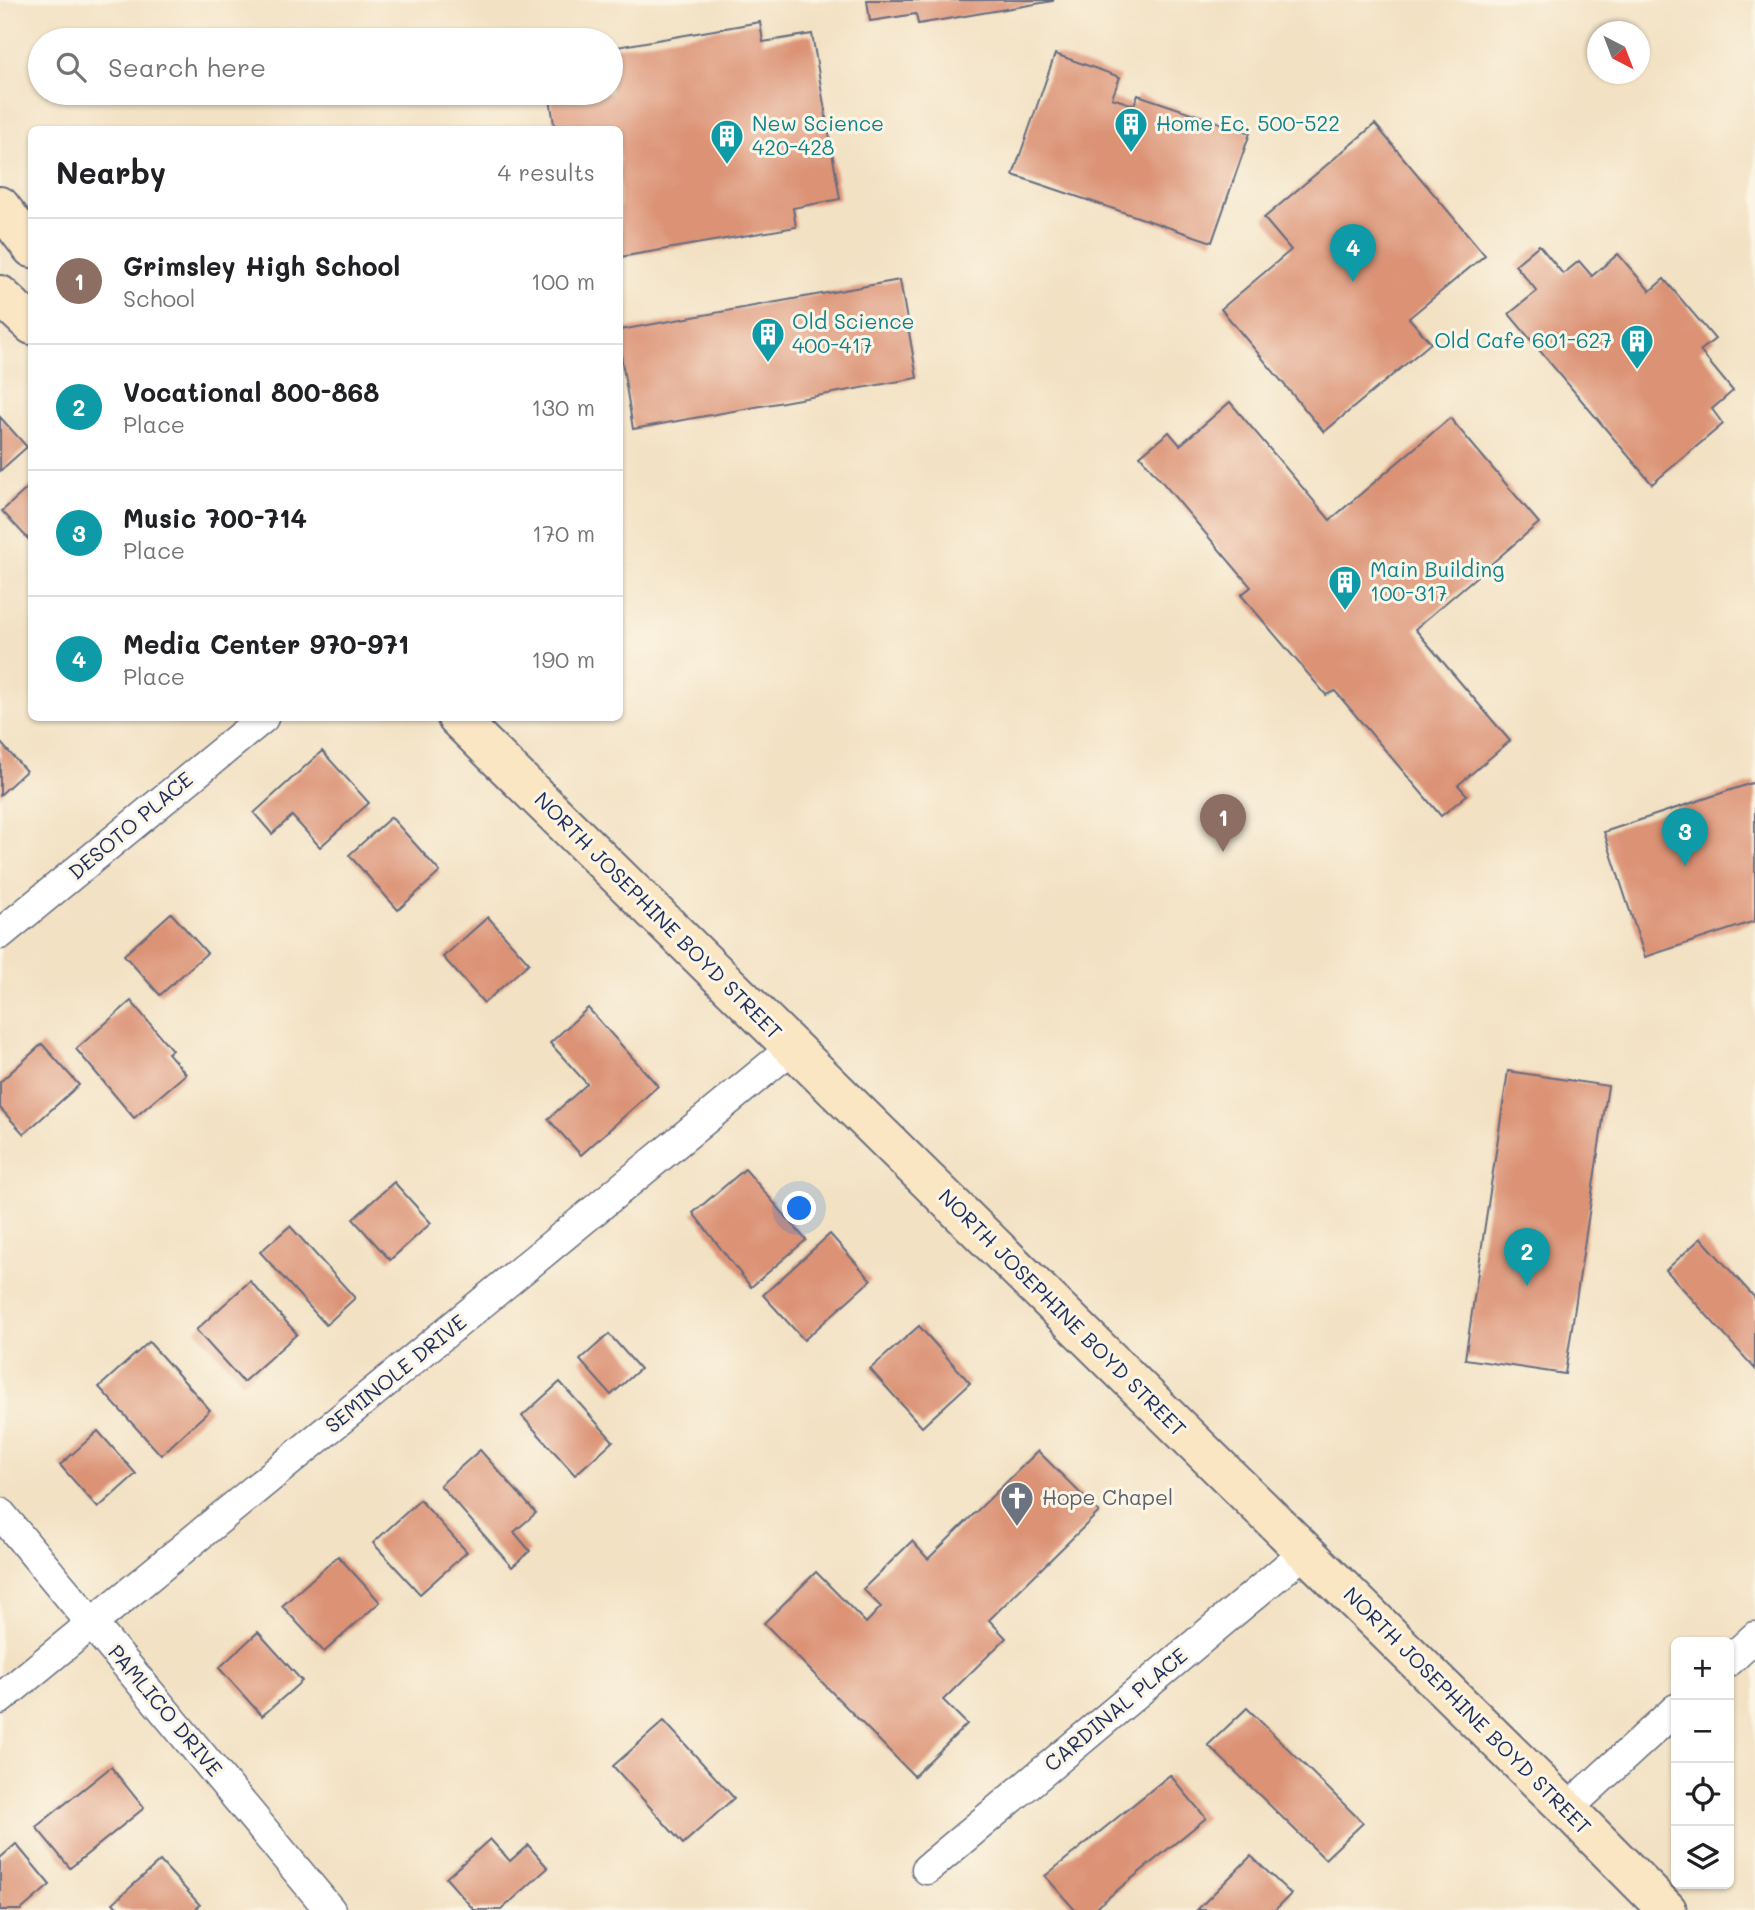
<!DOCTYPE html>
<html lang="en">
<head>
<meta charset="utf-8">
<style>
	body { margin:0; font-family:Mali,sans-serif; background:#f2f2f2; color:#202124 }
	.controls { position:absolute; right:21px; bottom:21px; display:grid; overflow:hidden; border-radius:10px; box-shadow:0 2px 5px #0004 }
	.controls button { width:63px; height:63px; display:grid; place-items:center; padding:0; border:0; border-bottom:2px solid #e0e0e0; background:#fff; color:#202124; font:35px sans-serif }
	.compass { position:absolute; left:1587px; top:21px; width:63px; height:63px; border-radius:50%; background:#fff; box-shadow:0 2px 5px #0004; rotate:138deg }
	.you { position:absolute; left:800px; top:1209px; width:24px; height:24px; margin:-18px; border:5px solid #fff; border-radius:50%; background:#1a73e8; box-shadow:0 0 0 10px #1a73e833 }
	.badge { display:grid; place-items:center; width:46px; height:46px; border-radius:50%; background:#b5179e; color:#fff; font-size:23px; font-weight:700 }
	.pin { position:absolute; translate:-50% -58px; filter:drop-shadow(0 2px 4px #0008) }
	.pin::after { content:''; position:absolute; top:37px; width:24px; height:21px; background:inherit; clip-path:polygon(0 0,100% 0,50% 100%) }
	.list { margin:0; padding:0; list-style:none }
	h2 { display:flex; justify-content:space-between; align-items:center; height:91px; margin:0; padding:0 28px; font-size:30px }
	h2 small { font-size:23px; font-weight:400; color:#757577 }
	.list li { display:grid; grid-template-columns:46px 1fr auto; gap:21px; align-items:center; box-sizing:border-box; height:126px; padding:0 28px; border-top:2px solid #e0e0e0 }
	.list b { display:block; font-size:26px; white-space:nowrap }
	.list p { margin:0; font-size:23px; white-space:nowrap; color:#757577 }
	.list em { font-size:23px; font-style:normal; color:#757577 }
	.icon { flex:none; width:38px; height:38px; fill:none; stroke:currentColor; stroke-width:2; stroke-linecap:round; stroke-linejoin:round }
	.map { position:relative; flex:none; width:1755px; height:1910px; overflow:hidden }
	.search { position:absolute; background:#fff; box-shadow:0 2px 5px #0004; left:28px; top:28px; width:595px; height:77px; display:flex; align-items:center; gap:18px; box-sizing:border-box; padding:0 24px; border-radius:38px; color:#757577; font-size:26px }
	.panel { position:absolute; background:#fff; box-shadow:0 2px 5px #0004; left:28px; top:126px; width:595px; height:595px; border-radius:10px }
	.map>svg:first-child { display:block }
	.building { fill:#db9275 }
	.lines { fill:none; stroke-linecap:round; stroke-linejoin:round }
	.street-casing { stroke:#666d81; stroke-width:33 }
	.secondary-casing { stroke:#666d81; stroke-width:42 }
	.street { stroke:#fff; stroke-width:30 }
	.secondary { stroke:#fbe6c4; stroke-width:38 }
	.labels { text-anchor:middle; stroke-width:6; stroke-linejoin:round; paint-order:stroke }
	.culture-label { font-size:21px; fill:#0d838f; stroke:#fcf5e5; text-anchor:start }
	.street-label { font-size:21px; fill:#1b2f5e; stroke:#fcf5e5 }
	.worship-label { font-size:21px; fill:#5b616d; stroke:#fcf5e5; text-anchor:start }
</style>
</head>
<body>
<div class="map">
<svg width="1755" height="1910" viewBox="0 0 1755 1910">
	<rect width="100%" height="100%" fill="#fcf5e5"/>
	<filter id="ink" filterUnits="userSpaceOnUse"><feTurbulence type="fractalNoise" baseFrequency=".0143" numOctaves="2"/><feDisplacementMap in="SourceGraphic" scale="14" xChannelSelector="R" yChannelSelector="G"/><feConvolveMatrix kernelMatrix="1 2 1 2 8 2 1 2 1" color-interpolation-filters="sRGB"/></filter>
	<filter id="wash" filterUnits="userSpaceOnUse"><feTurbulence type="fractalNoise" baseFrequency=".00686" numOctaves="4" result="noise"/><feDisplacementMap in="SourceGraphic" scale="28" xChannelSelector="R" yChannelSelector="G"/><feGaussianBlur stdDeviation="1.57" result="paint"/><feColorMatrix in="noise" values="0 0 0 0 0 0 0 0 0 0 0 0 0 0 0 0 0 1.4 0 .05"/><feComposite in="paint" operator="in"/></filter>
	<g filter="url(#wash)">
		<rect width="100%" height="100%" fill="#f2e1c3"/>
		<g id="blocks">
			<g class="building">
				<polygon points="867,0 1053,0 1053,1 918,24 916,14 870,21"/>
				<polygon points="760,22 763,42 812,34 840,199 793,208 796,227 620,257 620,130 555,130 549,93 611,93 611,48"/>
				<polygon points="1055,54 1120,77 1112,98 1134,105 1138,95 1250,133 1212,242 1013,175"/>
				<polygon points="1375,124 1485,255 1409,318 1431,343 1324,432 1221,309 1291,250 1264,218"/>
				<polygon points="1539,245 1563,274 1579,261 1592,276 1618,254 1650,291 1664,279 1715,339 1700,351 1733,391 1712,409 1723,424 1652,484 1509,314 1537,291 1515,265"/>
				<polygon points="900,280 917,378 633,429 620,349 620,330"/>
				<polygon points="1230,402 1330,520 1450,418 1539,523 1415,629 1510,741 1458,785 1467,795 1441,816 1335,691 1326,695 1241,595 1251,587 1140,456 1169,432 1180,445"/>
				<polygon points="0,417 27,447 0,471"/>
				<polygon points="32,484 32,543 2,511"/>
				<polygon points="0,742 26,771 0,795"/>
				<polygon points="322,751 369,803 320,847 292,816 272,834 254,813"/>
				<polygon points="1755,782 1755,921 1645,957 1604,832"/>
				<polygon points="391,817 440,872 398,910 349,855"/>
				<polygon points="171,913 207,953 160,995 124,955"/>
				<polygon points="488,917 529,963 484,1003 443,957"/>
				<polygon points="131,1001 172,1050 168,1053 186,1074 134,1118 76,1049"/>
				<polygon points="588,1008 658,1086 581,1155 548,1119 587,1084 550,1043"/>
				<polygon points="42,1044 79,1085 24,1134 0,1108 0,1082"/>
				<polygon points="1508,1071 1608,1086 1565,1374 1465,1359"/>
				<polygon points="745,1169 806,1240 751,1287 693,1213"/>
				<polygon points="394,1182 431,1223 390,1260 353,1219"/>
				<polygon points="290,1226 355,1298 326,1325 260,1252"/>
				<polygon points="830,1234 871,1280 804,1340 763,1295"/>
				<polygon points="1701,1238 1755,1298 1755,1369 1666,1270"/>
				<polygon points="250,1281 297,1334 243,1382 196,1330"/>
				<polygon points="919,1326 970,1383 922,1427 870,1369"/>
				<polygon points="609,1334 640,1369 611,1395 580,1360"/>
				<polygon points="149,1342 210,1410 161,1455 99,1387"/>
				<polygon points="560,1382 613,1441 575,1475 522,1416"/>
				<polygon points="98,1431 136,1474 98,1508 60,1465"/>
				<polygon points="480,1450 536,1513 514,1532 530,1551 512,1567 440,1485"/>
				<polygon points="1038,1451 1099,1512 989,1620 1006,1638 943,1700 967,1724 914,1776 764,1623 816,1572 866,1623 881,1607 863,1589 912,1541 928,1559"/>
				<polygon points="420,1500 467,1552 420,1594 373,1543"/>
				<polygon points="338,1556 380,1602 324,1652 282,1606"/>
				<polygon points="258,1632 302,1681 262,1716 219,1668"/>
				<polygon points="1247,1708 1363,1823 1325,1859 1208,1745"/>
				<polygon points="664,1721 734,1798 683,1844 613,1766"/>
				<polygon points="111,1767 144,1808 70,1868 36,1827"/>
				<polygon points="1170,1775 1206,1818 1093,1910 1075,1910 1045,1876"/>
				<polygon points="490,1839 510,1861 528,1845 548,1868 501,1910 474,1910 446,1878"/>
				<polygon points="16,1844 50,1885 21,1910 0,1910 0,1858"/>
				<polygon points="1251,1856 1291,1894 1275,1910 1197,1910"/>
				<polygon points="160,1861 200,1905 195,1910 120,1910 113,1903"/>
			</g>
		</g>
	</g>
	<g filter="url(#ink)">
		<use href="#blocks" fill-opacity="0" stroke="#666d81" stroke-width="2"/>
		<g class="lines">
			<defs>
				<g id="street">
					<polyline points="0,934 263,718"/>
					<polyline points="0,1513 330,1910"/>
					<polyline points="1729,1661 1755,1637"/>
					<polyline points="0,1699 792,1048"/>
					<polyline points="1567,1809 1676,1709"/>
					<polyline points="927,1869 1305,1552"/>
				</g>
				<g id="secondary">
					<polyline points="0,206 32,248"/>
					<polyline points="0,295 32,325"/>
					<polyline points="457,718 1567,1809 1667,1910"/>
				</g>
			</defs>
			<use href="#street" class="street-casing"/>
			<use href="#secondary" class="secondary-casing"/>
			<use href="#street" class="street"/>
			<use href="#secondary" class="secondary"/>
		</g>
	</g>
	<defs>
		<symbol id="building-pin" viewBox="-11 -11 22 30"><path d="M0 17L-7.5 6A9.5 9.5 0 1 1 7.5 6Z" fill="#0f9aa8" stroke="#fcf5e5"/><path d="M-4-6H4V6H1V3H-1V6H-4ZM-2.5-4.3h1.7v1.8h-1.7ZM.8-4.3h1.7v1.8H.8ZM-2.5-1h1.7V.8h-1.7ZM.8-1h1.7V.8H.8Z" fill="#fff"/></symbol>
		<symbol id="church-pin" viewBox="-11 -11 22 30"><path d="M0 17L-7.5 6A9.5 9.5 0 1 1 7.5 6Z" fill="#6b7280" stroke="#fcf5e5"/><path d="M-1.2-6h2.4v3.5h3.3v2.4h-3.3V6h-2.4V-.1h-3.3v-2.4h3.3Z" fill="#fff"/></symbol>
	</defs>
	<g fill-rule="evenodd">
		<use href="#building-pin" x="1112" y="105" width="38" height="52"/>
		<use href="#building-pin" x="708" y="117" width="38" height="52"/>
		<use href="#building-pin" x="749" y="315" width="38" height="52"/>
		<use href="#building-pin" x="1618" y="322" width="38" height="52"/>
		<use href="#building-pin" x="1326" y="563" width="38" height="52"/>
		<use href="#church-pin" x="998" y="1479" width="38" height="52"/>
	</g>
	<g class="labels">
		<g class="culture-label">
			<text x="752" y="131">New Science<tspan x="752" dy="24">420-428</tspan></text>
			<text x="1156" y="131">Home Ec. 500-522</text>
			<text x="792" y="329">Old Science<tspan x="792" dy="24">400-417</tspan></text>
			<text x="1612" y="348" text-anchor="end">Old Cafe 601-627</text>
			<text x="1370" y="577">Main Building<tspan x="1370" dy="24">100-317</tspan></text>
		</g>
		<g class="street-label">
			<text transform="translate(131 826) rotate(-40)" y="7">DESOTO PLACE</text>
			<text transform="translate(658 916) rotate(45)" y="7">NORTH JOSEPHINE BOYD STREET</text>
			<text transform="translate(1062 1313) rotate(45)" y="7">NORTH JOSEPHINE BOYD STREET</text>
			<text transform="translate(396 1374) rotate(-39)" y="7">SEMINOLE DRIVE</text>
			<text transform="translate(1116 1710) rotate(-40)" y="7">CARDINAL PLACE</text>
			<text transform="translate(165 1711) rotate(50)" y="7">PAMLICO DRIVE</text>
			<text transform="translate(1467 1711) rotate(45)" y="7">NORTH JOSEPHINE BOYD STREET</text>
		</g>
		<g class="worship-label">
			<text x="1042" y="1505">Hope Chapel</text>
		</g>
	</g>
</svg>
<div class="controls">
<button>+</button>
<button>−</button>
<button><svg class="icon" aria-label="locate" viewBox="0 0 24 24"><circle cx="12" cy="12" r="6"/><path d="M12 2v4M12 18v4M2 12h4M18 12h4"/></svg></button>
<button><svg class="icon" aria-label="layers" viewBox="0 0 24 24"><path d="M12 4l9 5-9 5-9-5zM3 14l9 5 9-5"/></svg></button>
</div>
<svg class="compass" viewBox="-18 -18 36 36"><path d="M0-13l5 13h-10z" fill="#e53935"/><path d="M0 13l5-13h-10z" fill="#757577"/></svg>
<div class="you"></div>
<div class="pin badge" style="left:1223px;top:852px;background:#8d6e63">1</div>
<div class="pin badge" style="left:1527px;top:1286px;background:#0f9aa8">2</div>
<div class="pin badge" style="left:1685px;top:866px;background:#0f9aa8">3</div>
<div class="pin badge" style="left:1353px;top:282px;background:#0f9aa8">4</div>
<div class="search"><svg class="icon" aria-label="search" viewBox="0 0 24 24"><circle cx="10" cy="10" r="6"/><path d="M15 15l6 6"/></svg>Search here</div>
<section class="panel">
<h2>Nearby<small>4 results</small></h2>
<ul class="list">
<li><span class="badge" style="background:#8d6e63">1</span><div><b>Grimsley High School</b><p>School</p></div><em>100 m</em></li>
<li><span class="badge" style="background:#0f9aa8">2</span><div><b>Vocational 800-868</b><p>Place</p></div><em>130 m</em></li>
<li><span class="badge" style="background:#0f9aa8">3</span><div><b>Music 700-714</b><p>Place</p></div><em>170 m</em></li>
<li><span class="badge" style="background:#0f9aa8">4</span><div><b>Media Center 970-971</b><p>Place</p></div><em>190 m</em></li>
</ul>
</section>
</div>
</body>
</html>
